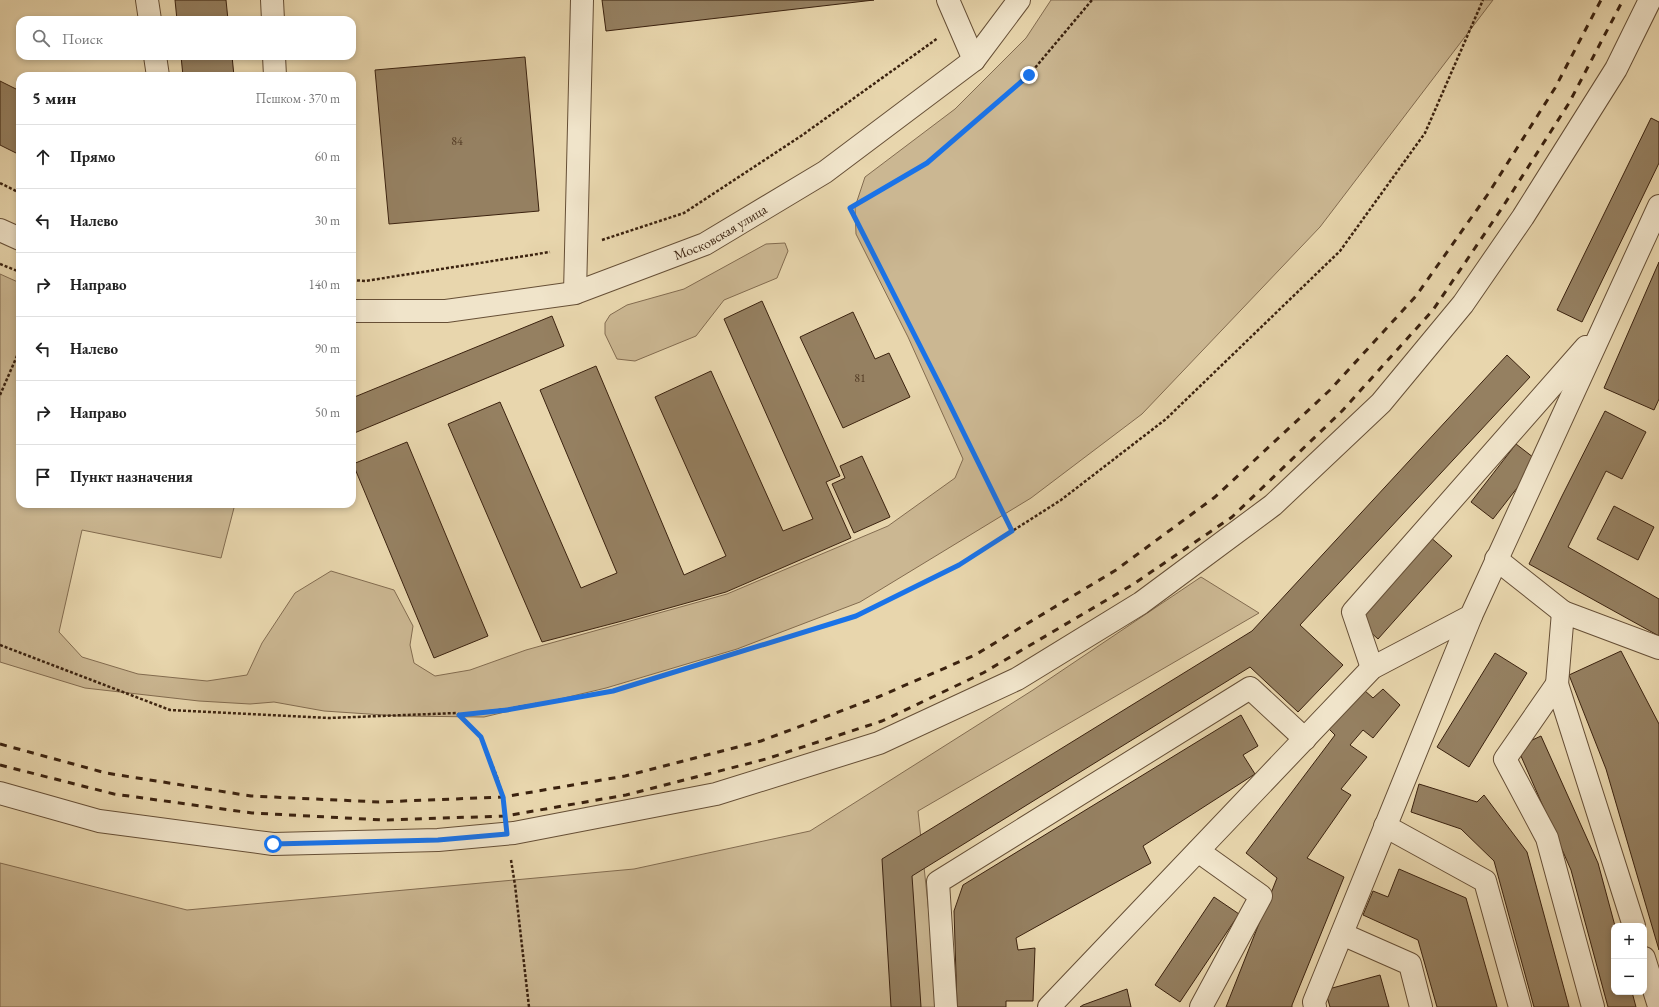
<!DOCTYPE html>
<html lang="ru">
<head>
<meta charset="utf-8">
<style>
	body { margin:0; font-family:"EB Garamond",serif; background:#f6f6f6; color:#222 }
	.controls { position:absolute; right:12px; bottom:12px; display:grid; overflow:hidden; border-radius:8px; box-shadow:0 2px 6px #0003 }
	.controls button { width:36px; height:36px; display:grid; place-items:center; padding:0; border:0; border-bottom:1px solid #e0e0e0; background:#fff; color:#222; font:20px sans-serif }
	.stop { position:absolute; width:12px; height:12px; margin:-9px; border:3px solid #1a73e8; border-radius:50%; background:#fff }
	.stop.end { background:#1a73e8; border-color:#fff; box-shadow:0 1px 4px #0008 }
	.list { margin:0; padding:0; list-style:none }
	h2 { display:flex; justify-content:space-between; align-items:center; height:52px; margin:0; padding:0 16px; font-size:17px }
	h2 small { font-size:13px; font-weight:400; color:#767676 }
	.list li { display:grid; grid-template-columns:26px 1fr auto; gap:12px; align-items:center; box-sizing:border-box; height:64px; padding:0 16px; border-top:1px solid #e0e0e0 }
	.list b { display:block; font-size:15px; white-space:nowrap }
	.list em { font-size:13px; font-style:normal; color:#767676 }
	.icon { flex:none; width:22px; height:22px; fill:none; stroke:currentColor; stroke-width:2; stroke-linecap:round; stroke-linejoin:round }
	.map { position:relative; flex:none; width:1659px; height:1007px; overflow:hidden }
	.search { position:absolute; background:#fff; box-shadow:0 2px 6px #0003; left:16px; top:16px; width:340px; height:44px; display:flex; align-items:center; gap:10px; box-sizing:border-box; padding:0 14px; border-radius:12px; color:#767676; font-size:15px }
	.panel { position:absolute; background:#fff; box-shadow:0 2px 6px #0003; left:16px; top:72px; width:340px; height:436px; border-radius:12px }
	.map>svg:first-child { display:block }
	.green { fill:#cbb792; stroke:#836c50 }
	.building { fill:#958061; stroke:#3b220f }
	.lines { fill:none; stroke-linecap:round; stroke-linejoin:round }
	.minor-casing { stroke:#664f36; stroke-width:24 }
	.path { stroke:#3b220f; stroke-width:2.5; stroke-dasharray:3 2; stroke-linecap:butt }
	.minor { stroke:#f0e4ca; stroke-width:22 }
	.rail { stroke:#3b220f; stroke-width:3; stroke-dasharray:7 7; stroke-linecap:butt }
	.route { stroke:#1a73e8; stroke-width:5 }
	.labels { text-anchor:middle; stroke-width:3; stroke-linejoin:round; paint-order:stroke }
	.number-label { font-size:12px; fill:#523a24 }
	.street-label { font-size:14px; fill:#3b220f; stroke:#f0e4ca }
</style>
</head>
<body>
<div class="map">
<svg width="1659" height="1007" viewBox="0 0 1659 1007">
	<rect width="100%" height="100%" fill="#e8d6ad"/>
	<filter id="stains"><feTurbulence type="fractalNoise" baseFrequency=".005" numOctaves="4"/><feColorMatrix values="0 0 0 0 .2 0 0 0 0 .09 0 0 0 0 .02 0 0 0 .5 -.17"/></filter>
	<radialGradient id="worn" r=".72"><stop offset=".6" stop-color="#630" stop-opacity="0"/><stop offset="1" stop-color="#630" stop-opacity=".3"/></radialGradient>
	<g class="green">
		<polygon points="1051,0 1493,0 1320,227 1142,414 1031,498 860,602 737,649 606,688 484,717 398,716 324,711 274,702 250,704 199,701 85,688 0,662 0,274 20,283 20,504 235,504 221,558 82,530 59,632 82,657 138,674 207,681 247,675 262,643 295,593 331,571 394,590 413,626 410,645 414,663 435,676 470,670 526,650 727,594 888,526 955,478 963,459 908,337 856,234 855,207 865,177 955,109 1026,38"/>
		<polygon points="785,243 788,251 777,278 724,300 696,336 635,361 617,359 605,334 605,323 610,315 627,305 684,289 766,244"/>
		<polygon points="1201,577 1259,613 918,811 939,1007 0,1007 0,863 187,910 634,869 810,831 1033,690"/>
	</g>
	<g class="building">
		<polygon points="175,0 226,0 228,20 177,20"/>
		<polygon points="602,0 874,0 606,31"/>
		<polygon points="181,56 232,56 234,76 183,76"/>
		<polygon points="525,57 539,211 389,224 375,70"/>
		<polygon points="0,81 20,91 20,155 0,145"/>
		<polygon points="1651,118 1659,122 1659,163 1582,322 1557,310"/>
		<polygon points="1659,262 1659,399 1654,410 1604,388"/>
		<polygon points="762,301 840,476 826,482 851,538 726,592 626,620 542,642 448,424 500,402 581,588 617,573 540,390 596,366 684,575 726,556 655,397 711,371 783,531 813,519 724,319"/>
		<polygon points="853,312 875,359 889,353 910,397 843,428 800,337"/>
		<polygon points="552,316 564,346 352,434 352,398"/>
		<polygon points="1507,355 1530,377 1300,625 1343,665 1298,712 1250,667 912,876 921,1007 891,1007 882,859 1252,631"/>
		<polygon points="1605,411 1646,432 1622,479 1606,471 1568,547 1659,599 1659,636 1529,564 1562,496"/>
		<polygon points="407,442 488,636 434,658 353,464"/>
		<polygon points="1516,444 1538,461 1493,519 1471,502"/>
		<polygon points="862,456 890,517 854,533 832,484 845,478 840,466"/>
		<polygon points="1614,506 1654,527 1638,560 1597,539"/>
		<polygon points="1429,536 1452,556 1378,639 1356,619"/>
		<polygon points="1621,651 1659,724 1659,950 1606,769 1569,675"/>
		<polygon points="1495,653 1527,673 1469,767 1437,747"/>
		<polygon points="1383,689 1400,705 1373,738 1363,730 1350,745 1367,757 1341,789 1351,795 1307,858 1344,877 1292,1005 1292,1007 1226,1007 1277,878 1246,853 1335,735 1329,729 1364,690 1373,698"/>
		<polygon points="1241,715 1258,746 1243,755 1255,774 1143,846 1151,863 1016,938 1018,950 1035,948 1033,1001 1006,1001 1006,1007 957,1007 954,911 963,885"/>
		<polygon points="1541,736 1598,863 1615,926 1614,992 1632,992 1636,1007 1608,1007 1571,870 1517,747"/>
		<polygon points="1419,784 1477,802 1484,795 1527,852 1569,1007 1534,1007 1494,861 1461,829 1411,812"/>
		<polygon points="1399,869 1466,898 1497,1007 1437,1007 1418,940 1363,915 1373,891 1388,897"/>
		<polygon points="1214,897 1239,914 1180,1002 1155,985"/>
		<polygon points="1380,975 1389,1007 1330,1007 1325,990"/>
		<polygon points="1127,989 1131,1007 1080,1007 1083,1005"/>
	</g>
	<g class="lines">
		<defs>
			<g id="minor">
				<polyline points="147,0 150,20"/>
				<polyline points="272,0 273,20"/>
				<polyline points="948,0 974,60"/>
				<polyline points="155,56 158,76"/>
				<polyline points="274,56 275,76"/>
				<polyline points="0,230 20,239"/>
				<polyline points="575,293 582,0"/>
				<path id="s1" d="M352,311H446L575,293L705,244L825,172L974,60L1019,0"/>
				<polyline points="1496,559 1563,612"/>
				<polyline points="1372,668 1353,612 1586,347"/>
				<polyline points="1557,684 1563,612 1659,648"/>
				<polyline points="0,793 99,821 273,844 438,840 514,833 716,794 879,743 1017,679 1141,603 1273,505 1381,403 1463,304 1523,217 1616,69 1650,0"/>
				<polyline points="1385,826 1485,881 1520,1007"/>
				<polyline points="1198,851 1261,896 1201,1007"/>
				<polyline points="1342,934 1410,964 1421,1007"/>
				<polyline points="1644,958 1659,1006"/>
				<polyline points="946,1007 938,882 1250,688 1305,739"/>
				<polyline points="1049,1007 1372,668 1471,616 1659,206"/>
				<polyline points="1315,1007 1314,1002 1471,616"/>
				<polyline points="1593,1007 1547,838 1505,759 1557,684 1634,926"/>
			</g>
		</defs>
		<use href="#minor" class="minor-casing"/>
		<g class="path">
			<polyline points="0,183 20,193"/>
			<polyline points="602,240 684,213 801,136 938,38"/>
			<polyline points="0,264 20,272"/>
			<polyline points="352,280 365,281 550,252"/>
			<polyline points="0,395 20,349"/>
			<polyline points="1012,531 944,393 850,208 927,163 1029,75 1092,0"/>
			<polyline points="0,645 170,710 329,718 457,713 481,737 497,777 503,797 504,809"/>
			<polyline points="459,715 507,709 613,691 856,616 959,565 1061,500 1166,419 1340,251 1425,133 1483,0"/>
			<polyline points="511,860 515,885 529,1007"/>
		</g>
		<use href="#minor" class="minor"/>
		<g class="rail">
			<polyline points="0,744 106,773 251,796 379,802 503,797 625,776 761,741 878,697 975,655 1116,570 1215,497 1330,390 1416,296 1488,194 1555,88 1601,0"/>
			<polyline points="0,765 114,794 252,813 384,820 505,816 626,795 766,759 882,721 983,673 1132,585 1232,517 1342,411 1433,310 1502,208 1569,103 1623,0"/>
		</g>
	</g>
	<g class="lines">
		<polyline class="route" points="273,844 438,840 507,834 503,797 481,737 459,715 507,710 613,691 856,616 959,565 1012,531 944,393 850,208 927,163 1029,75"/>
	</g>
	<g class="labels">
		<g class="number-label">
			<text x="457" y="145">84</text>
			<text x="860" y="382">81</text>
		</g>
		<g class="street-label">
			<text dy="5" stroke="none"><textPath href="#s1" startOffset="382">Московская улица</textPath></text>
		</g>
	</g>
	<rect width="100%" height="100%" filter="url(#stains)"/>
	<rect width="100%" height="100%" fill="url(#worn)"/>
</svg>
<div class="controls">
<button>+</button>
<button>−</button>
</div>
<div class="stop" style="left:273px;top:844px"></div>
<div class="stop end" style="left:1029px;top:75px"></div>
<div class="search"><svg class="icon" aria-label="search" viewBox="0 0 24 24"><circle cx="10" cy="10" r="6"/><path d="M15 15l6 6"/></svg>Поиск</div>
<section class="panel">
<h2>5 мин<small>Пешком · 370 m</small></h2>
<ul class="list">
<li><svg class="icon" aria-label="ahead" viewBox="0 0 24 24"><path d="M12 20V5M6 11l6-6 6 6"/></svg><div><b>Прямо</b></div><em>60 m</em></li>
<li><svg class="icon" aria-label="left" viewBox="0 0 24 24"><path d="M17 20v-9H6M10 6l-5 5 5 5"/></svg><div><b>Налево</b></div><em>30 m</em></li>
<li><svg class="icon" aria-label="right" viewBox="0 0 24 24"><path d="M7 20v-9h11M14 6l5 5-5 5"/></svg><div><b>Направо</b></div><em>140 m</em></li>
<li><svg class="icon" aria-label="left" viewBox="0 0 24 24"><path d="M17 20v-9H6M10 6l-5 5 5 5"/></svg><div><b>Налево</b></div><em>90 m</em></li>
<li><svg class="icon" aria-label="right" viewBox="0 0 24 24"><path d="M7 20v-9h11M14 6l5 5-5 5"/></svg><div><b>Направо</b></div><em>50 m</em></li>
<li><svg class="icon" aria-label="arrive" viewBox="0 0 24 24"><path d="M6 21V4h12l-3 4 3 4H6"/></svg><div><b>Пункт назначения</b></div></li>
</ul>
</section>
</div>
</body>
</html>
